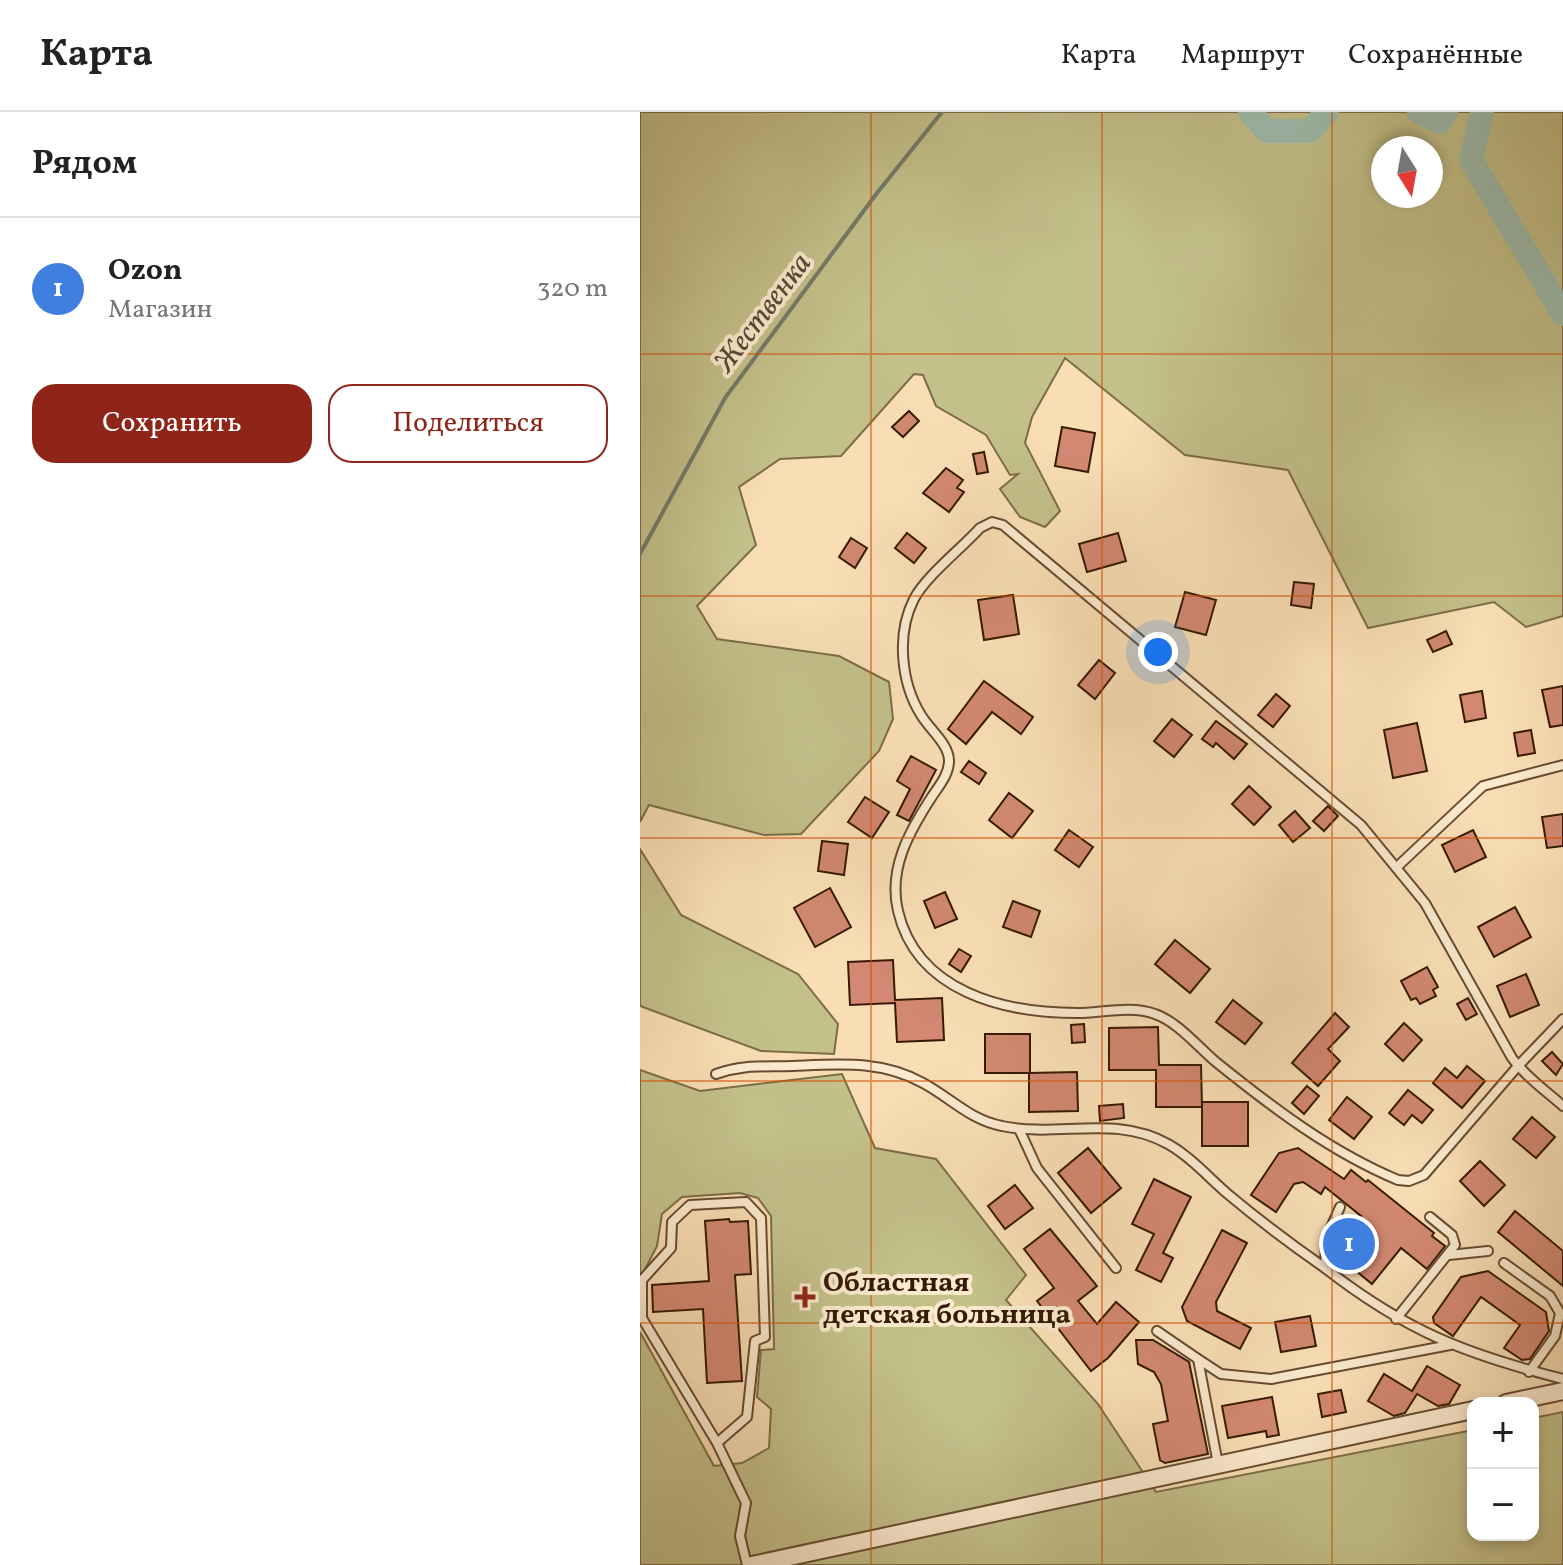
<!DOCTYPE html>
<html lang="ru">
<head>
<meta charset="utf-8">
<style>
	body { margin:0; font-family:Vollkorn,serif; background:#f2f2f2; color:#222 }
	.controls { position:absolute; right:24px; bottom:24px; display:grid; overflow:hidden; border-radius:16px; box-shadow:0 4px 12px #0003 }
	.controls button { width:72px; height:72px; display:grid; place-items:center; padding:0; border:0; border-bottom:2px solid #e0e0e0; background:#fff; color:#222; font:40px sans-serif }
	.compass { position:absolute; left:731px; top:24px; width:72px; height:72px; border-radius:50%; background:#fff; box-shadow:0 4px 12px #0003; rotate:169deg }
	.you { position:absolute; left:518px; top:540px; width:28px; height:28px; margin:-20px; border:6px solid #fff; border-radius:50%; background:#1a73e8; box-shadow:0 0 0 12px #1a73e833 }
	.badge { display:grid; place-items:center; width:52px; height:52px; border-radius:50%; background:#8f2418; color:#fff; font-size:26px; font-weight:700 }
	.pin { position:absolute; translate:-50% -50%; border:4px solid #fff; box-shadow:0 2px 8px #0006 }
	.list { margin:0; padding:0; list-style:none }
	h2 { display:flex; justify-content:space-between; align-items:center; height:104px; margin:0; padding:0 32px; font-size:34px }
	h2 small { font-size:26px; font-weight:400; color:#767676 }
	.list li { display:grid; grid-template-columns:52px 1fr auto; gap:24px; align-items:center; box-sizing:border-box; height:144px; padding:0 32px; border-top:2px solid #e0e0e0 }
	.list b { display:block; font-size:30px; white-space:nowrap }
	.list p { margin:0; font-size:26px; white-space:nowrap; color:#767676 }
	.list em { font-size:26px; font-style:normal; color:#767676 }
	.actions { display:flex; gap:16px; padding:24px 32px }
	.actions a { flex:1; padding:18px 0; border:2px solid #8f2418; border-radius:24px; text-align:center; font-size:28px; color:#8f2418 }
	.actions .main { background:#8f2418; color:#fff }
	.map { position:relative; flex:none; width:923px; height:1453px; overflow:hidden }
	header { display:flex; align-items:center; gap:48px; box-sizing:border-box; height:112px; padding:0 40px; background:#fff; border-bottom:2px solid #e0e0e0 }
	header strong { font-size:38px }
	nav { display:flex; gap:44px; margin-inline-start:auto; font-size:28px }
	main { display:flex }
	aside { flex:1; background:#fff }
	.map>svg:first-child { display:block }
	.green { fill:#c3c08a; stroke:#7d6d47; stroke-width:2; fill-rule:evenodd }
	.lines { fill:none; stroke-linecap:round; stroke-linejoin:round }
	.stream { stroke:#757b69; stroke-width:4 }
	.river { stroke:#9ebcad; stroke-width:24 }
	.building { fill:#d28872; stroke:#371a04; stroke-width:2 }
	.service-casing { stroke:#684b30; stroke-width:12 }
	.minor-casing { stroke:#684b30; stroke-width:20 }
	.service { stroke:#fbeacf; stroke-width:8 }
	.minor { stroke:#fbeacf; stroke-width:16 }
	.grid { fill:none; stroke:#d6530b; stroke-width:2; stroke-opacity:0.55 }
	.poi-dot { fill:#8f2418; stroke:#fbeacf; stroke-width:3 }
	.labels { text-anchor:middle; stroke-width:8; stroke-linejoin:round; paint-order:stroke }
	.poi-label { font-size:28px; font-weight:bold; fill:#371a04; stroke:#fbeacf; text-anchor:start }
	.water-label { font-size:30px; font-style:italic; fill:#564b37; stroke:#fbeacf }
</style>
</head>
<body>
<header>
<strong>Карта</strong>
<nav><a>Карта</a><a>Маршрут</a><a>Сохранённые</a></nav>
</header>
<main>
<aside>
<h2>Рядом<small></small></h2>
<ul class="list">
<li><span class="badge" style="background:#3f7fe0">1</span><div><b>Ozon</b><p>Магазин</p></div><em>320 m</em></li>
</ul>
<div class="actions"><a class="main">Сохранить</a><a>Поделиться</a></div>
</aside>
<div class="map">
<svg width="923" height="1453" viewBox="0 0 923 1453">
	<rect width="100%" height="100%" fill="#f9deb5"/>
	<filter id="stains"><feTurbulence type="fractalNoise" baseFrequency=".0025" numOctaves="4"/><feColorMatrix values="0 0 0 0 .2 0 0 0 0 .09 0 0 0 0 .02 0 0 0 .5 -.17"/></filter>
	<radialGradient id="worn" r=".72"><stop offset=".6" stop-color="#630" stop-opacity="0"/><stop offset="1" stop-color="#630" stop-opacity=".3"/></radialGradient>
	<g class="green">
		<path d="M0,0H923V504L886,515L854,490L728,516L648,358L545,343L425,246L392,305L385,331L420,399L405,415L380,405L360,377L378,362L370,363L346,323L296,294L283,263L274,262L201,344L140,347L99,375L116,433L57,494L77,527L199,544L249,570L253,607L239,639L161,722L124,723L9,693L0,710ZM743,36H791V84H743Z"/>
		<polygon points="0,737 41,803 158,862 198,912 194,942 121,939 0,894"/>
		<polygon points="0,958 60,979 202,962 235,1036 296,1047 386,1163 366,1188 458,1292 516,1380 833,1318 833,1423 893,1423 893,1306 923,1300 923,1453 0,1453 0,1220 74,1354 102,1351 129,1336 131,1297 117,1285 121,1238 134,1237 131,1104 118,1086 100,1081 42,1085 22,1102 17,1134 0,1167"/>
	</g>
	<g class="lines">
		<polyline class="stream" points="0,442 85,286 237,81 302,0"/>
		<g class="river">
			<polyline points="610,0 627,19 670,19 687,0"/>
			<polyline points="779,0 800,10 806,0"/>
			<polyline points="842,0 831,48 923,202"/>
		</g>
	</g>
	<g class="building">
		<polygon points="269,299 279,309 263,325 252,315"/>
		<polygon points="422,315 455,321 448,360 415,354"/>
		<polygon points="344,340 348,360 337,362 333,342"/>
		<polygon points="306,356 323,368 317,376 324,380 309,400 283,381"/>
		<polygon points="267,421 286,436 274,451 255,436"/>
		<polygon points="478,421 486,449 447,460 439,432"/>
		<polygon points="211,426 227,436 215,456 199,445"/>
		<polygon points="654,470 674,472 671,496 651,493"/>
		<polygon points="545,480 576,488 566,523 535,515"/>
		<polygon points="373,483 379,522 344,528 338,488"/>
		<polygon points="806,519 812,532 793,540 787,528"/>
		<polygon points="459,548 475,561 455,587 438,573"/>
		<polygon points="344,569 393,605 381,622 352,600 326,632 308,617"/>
		<polygon points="923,574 923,613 910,615 902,578"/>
		<polygon points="842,579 846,606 825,610 820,583"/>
		<polygon points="636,582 650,594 633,615 618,603"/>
		<polygon points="532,607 552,623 534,645 514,629"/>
		<polygon points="576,609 607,632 594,647 576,631 573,635 562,627"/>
		<polygon points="777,611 787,659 753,666 744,618"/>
		<polygon points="891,618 895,641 878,644 874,621"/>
		<polygon points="271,644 296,658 269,709 257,703 270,677 257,669"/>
		<polygon points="329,649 346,661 339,672 321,660"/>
		<polygon points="609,674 631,695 614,713 592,692"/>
		<polygon points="369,681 393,699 372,726 349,708"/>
		<polygon points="225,685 249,700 232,726 208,710"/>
		<polygon points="688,694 698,704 684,719 673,709"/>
		<polygon points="655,699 670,716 653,730 639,713"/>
		<polygon points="923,702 923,734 907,736 902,705"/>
		<polygon points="429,718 453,735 439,755 415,738"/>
		<polygon points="833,718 846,745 815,760 802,733"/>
		<polygon points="182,729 208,732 204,763 178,759"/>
		<polygon points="190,776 211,815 175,835 154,796"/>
		<polygon points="305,780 317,807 295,816 284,789"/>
		<polygon points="373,789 400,799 391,825 363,815"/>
		<polygon points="875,795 891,825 854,845 838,815"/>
		<polygon points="535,828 570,857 550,881 515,852"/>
		<polygon points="319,837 331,844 321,860 309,852"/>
		<polygon points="253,848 255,888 302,886 304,928 257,930 255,891 210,893 208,850"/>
		<polygon points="787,855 798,875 793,878 796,884 780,892 776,886 771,888 761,869"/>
		<polygon points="886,862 899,893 870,905 857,874"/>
		<polygon points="828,886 837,902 826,908 817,892"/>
		<polygon points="593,888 622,911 605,932 576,910"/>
		<polygon points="695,901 709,915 688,937 700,949 678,974 652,951"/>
		<polygon points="764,911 782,928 763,949 745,932"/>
		<polygon points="444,912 445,930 432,931 431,913"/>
		<polygon points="518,915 519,953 561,953 562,995 516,995 516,958 469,958 469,916"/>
		<rect x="345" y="922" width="45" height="39"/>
		<polygon points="912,940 923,952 916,963 902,949"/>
		<polygon points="827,954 845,969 822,996 793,971 805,956 817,966"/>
		<polygon points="437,960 438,999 389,1000 389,961"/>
		<polygon points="667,974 679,984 664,1002 652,991"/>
		<polygon points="768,978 793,998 782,1011 772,1003 764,1013 749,1001"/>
		<polygon points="707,985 732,1005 714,1027 689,1008"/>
		<rect x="562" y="990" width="46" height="44"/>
		<polygon points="483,992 484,1006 460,1009 459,994"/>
		<polygon points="892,1005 915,1025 896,1046 873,1027"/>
		<polygon points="448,1036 481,1076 451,1101 418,1061"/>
		<polygon points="658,1036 704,1067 711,1058 726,1070 728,1068 794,1121 792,1124 805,1134 787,1157 761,1136 732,1172 693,1140 721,1104 685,1075 681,1082 663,1070 654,1072 636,1100 611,1083 639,1041"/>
		<polygon points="840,1049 865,1073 844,1094 820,1069"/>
		<polygon points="514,1067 551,1085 523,1141 533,1146 521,1170 496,1158 514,1122 492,1112"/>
		<polygon points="375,1073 393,1096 365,1117 348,1094"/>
		<polygon points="875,1099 923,1139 923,1174 858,1120"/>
		<polygon points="89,1107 90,1110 108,1109 111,1162 95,1163 102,1269 67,1271 63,1197 13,1200 12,1173 69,1169 65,1109"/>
		<polygon points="410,1117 457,1174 438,1189 457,1212 476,1190 499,1210 468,1246 451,1259 397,1189 414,1176 384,1137"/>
		<polygon points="582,1118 607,1131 576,1190 577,1199 611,1216 600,1237 547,1209 542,1195"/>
		<polygon points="848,1159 906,1200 909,1219 890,1247 882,1248 864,1236 880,1213 841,1185 813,1224 794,1211 793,1205 821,1165"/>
		<polygon points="670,1204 676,1234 641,1240 635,1210"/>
		<polygon points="496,1228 513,1228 549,1250 568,1342 525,1351 520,1348 513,1312 528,1309 521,1272 514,1260 498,1252"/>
		<polygon points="787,1254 820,1273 809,1292 798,1294 777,1282 765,1301 754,1304 728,1289 744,1262 772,1279"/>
		<polygon points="701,1278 706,1300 682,1305 678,1282"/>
		<polygon points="632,1285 639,1323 627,1325 626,1319 588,1326 582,1294"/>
	</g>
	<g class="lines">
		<defs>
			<g id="service">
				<polyline points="758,754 843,674 923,653"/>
				<path d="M923,907L878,954L784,1063L769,1069L758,1068C691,1040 633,996 576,950C558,935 538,910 515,902C491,893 461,901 437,901C364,901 277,880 258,799C248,757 269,720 291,686C298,675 309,663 309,649C309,632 290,618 281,603C261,571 256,522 274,487C286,464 322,436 340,416L352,410L363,413L721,713L785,791L872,946C886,965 906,979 923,994"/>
				<path d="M76,962C105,952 124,955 153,954C200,952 241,948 283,971C311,986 330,1008 362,1014C419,1026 475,1002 528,1032C551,1045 569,1066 589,1083C620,1109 652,1133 685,1156"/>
				<polyline points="379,1017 397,1056 476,1156"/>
				<path d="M700,1095L686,1127L685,1156C766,1219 825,1242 923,1267"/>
				<polyline points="809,1143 848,1139"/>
				<polyline points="864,1151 910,1184 920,1201 915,1224 889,1260"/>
				<polyline points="756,1207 815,1133 812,1123 790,1105"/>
				<polyline points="517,1219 558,1247"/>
				<polyline points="77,1331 107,1305 115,1229 125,1225 121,1106 106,1090 50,1093 32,1110 31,1136 2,1168 2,1206 77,1331 106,1391 100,1424 107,1453"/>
				<polyline points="578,1352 558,1247 581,1262 631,1267 810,1233"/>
			</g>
			<g id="minor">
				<polyline points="866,1291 923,1279"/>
				<polyline points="112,1453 833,1298"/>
			</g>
		</defs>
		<use href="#service" class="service-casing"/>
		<use href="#minor" class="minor-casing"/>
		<use href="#service" class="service"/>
		<use href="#minor" class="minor"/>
	</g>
	<path class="grid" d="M231,0V1453M462,0V1453M692,0V1453M0,242H923M0,484H923M0,726H923M0,969H923M0,1211H923"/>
	<path class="poi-dot" d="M161 1173h8v8h8v8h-8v8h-8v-8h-8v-8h8z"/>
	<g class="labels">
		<g class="poi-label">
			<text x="183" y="1179">Областная<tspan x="183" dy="32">детская больница</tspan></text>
		</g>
		<g class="water-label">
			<text transform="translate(122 200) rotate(-53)" y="10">Жественка</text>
		</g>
	</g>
	<rect width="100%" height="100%" filter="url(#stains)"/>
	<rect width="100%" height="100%" fill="url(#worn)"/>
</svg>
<div class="controls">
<button>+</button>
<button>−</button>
</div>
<svg class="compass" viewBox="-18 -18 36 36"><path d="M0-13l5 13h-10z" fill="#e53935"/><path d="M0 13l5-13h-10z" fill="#767676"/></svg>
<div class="you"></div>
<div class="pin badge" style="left:709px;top:1132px;background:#3f7fe0">1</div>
</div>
</main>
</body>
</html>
